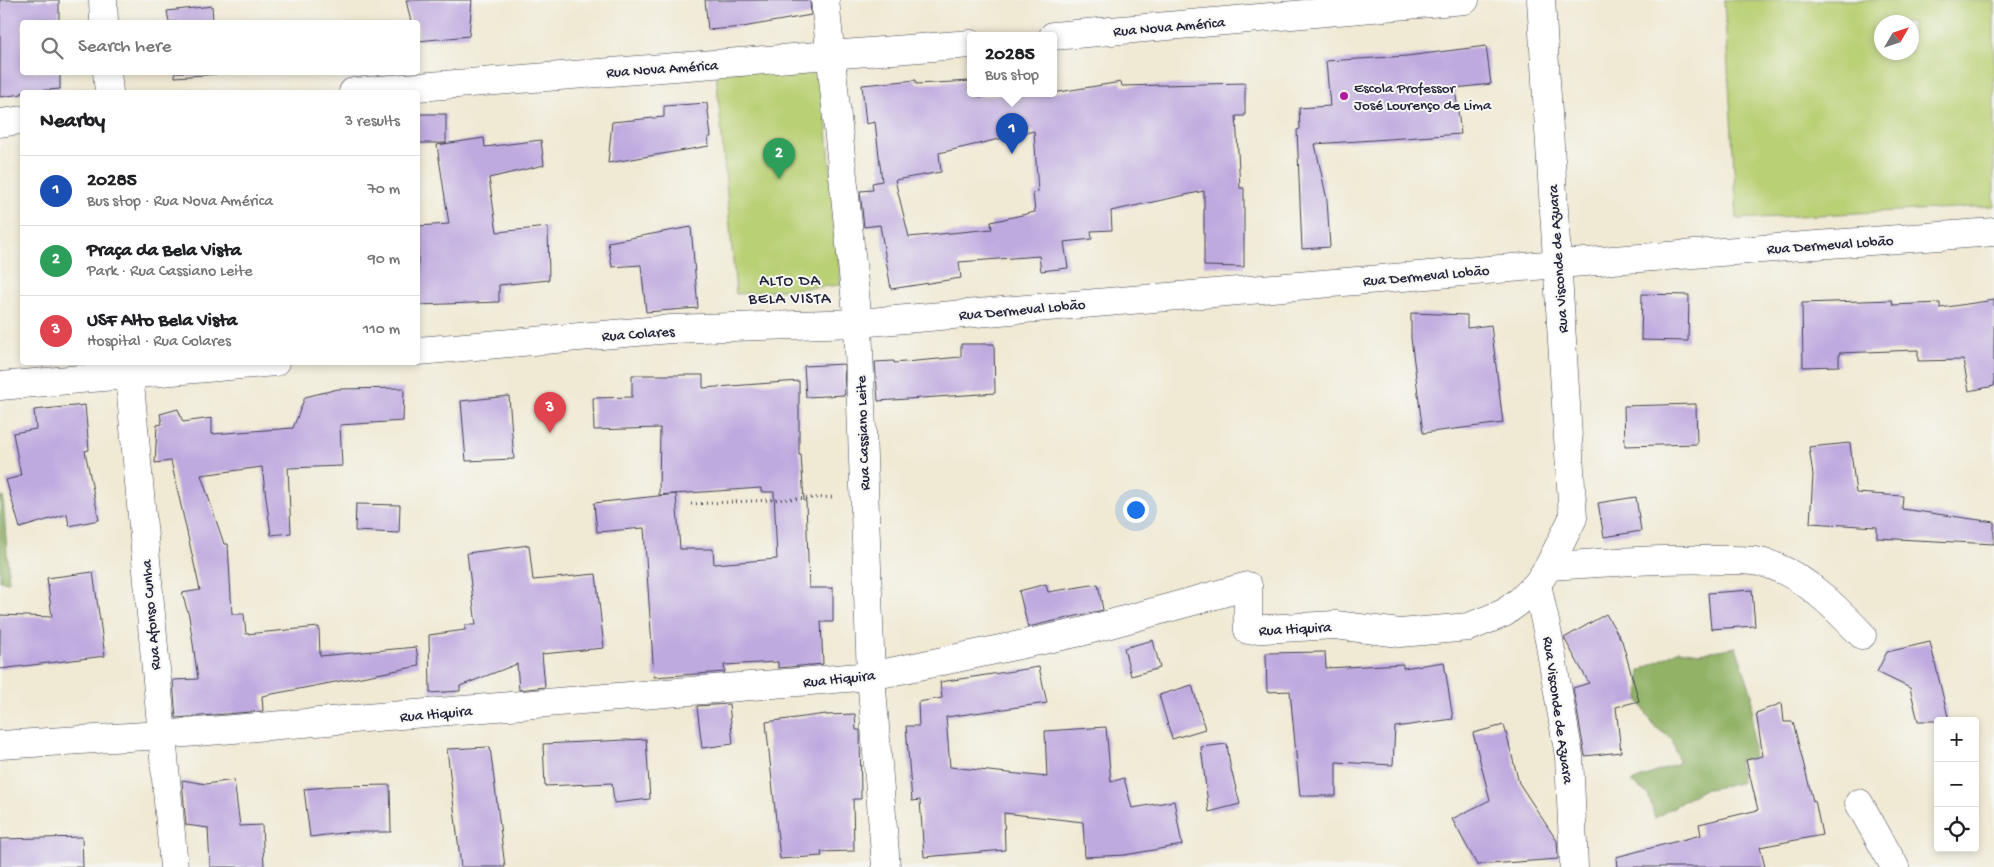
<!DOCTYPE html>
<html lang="en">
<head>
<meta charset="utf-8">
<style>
	body { margin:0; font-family:"Gochi Hand",sans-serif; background:#f2f2f2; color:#202124 }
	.controls { position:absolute; right:15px; bottom:15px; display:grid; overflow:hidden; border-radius:5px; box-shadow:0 2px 8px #0003 }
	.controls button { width:45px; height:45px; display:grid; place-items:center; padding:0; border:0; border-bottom:1px solid #e0e0e0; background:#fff; color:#202124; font:25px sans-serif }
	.compass { position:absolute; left:1874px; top:15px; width:45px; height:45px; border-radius:50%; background:#fff; box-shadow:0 2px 8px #0003; rotate:51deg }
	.you { position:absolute; left:1135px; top:509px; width:18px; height:18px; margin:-12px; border:4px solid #fff; border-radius:50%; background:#1a73e8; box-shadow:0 0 0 8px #1a73e833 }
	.badge { display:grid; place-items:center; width:32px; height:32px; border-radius:50%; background:#0f766e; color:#fff; font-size:16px; font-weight:700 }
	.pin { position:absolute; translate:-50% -41px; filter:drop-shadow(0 1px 2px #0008) }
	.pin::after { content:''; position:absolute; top:26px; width:18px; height:15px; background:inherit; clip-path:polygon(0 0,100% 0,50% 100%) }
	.popup { position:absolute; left:967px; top:32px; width:90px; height:65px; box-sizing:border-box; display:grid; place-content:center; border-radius:5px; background:#fff; filter:drop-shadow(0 1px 4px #0005); font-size:16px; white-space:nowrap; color:#757577 }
	.popup b { font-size:19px; color:#202124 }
	.popup::after { content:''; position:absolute; left:50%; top:100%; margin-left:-10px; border:10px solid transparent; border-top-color:#fff }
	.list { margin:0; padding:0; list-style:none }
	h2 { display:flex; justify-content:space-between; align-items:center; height:65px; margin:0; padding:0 20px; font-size:21px }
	h2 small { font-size:16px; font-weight:400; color:#757577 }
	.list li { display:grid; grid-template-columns:32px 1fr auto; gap:15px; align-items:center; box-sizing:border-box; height:70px; padding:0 20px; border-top:1px solid #e0e0e0 }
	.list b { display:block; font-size:19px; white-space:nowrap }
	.list p { margin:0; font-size:16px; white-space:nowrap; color:#757577 }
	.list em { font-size:16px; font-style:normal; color:#757577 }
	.icon { flex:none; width:28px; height:28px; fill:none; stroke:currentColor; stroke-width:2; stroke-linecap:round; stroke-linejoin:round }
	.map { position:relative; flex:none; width:1994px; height:867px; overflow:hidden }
	.search { position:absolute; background:#fff; box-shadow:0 2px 8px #0003; left:20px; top:20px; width:400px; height:55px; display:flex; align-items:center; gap:12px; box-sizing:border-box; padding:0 18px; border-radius:5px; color:#757577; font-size:19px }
	.panel { position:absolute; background:#fff; box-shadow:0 2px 8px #0003; left:20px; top:90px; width:400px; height:275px; border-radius:5px }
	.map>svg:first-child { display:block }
	.green { fill:#b9d075; stroke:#6e7958; fill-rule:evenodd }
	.forest { fill:#92b266; stroke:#5a6a50 }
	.building { fill:#bfaadf; fill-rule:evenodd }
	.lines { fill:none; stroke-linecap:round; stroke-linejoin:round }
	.minor-casing { stroke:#414052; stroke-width:29 }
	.path { stroke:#414052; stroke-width:3; stroke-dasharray:1 4; stroke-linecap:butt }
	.minor { stroke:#fff; stroke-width:28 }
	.poi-dot { fill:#b5179e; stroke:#f6f6f2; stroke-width:2 }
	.labels { text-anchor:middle; stroke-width:4; stroke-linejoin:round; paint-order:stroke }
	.street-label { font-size:15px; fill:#22223b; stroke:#f6f6f2 }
	.poi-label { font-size:15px; fill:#22223b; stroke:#f6f6f2; text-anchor:start }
	.neighbourhood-label { font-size:16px; letter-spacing:1px; fill:#22223b; stroke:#f6f6f2 }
</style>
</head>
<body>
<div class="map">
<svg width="1994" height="867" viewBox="0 0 1994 867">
	<rect width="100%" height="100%" fill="#f6f6f2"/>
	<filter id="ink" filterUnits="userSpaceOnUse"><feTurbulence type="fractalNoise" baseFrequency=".02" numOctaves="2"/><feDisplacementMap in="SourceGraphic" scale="10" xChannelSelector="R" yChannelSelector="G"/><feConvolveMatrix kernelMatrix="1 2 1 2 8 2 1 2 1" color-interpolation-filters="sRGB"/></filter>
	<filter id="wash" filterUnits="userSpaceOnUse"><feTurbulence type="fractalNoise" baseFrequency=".0096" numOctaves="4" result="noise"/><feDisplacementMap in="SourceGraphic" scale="20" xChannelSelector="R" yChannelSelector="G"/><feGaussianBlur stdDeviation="1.12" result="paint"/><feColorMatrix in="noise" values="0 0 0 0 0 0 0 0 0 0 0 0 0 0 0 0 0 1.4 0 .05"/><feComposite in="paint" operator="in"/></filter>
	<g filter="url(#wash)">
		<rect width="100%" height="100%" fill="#f0e9d3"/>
		<g class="green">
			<path d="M1724,0H1994V206L1737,219ZM1882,22H1912V52H1882Z"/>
			<polygon points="821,63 841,285 736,294 716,72"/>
		</g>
		<g class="forest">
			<polygon points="0,497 3,497 9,582 0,581"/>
			<polygon points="1736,647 1752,694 1753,759 1739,759 1741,783 1702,790 1655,818 1648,794 1631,782 1679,763 1672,739 1654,726 1639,701 1640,671 1679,650 1700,653"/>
		</g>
		<g id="blocks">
			<g class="building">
				<polygon points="0,0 59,0 59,22 22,22 22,72 60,72 60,89 22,92 22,94 0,97"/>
				<polygon points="406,0 472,0 469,36 418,41 418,22 411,22"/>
				<polygon points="705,0 810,0 811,15 743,27 708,30"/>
				<polygon points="212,6 213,22 169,22 167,11"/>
				<polygon points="1486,46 1491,84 1455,88 1461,134 1315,144 1327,200 1330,247 1302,249 1297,130 1300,129 1299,108 1330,106 1326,61 1407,56"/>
				<polygon points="175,72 218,72 218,74 175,77"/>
				<path d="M916,80V84L971,81V93H979L980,97L1021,93H1053L1121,82L1122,86L1245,83V116H1236L1240,188H1244V267L1204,266V191L1111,211L1112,230L1091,231L1092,239L1064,242L1068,268L1041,271L1039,256L959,262L961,278L891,289L880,225L864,227L860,191L873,190L872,183L882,181L875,122L866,124L862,85ZM1034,131L1038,192L1033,193L1035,212L991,222L992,229L909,237L895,180L941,172L939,153Z"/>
				<polygon points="707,103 711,137 708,137 709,146 608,163 612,122 664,117 664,106"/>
				<rect x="418" y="114" width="28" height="29"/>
				<polygon points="484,138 485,147 541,140 544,165 489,178 497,232 548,227 549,280 499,285 499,302 418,305 418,226 449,224 437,145"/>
				<polygon points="691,227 698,308 646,312 641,265 612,267 608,242"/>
				<polygon points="1642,294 1689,295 1688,341 1641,340"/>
				<polygon points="1892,300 1893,305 1940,303 1940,308 1994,300 1994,386 1969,391 1963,360 1918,361 1918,350 1839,353 1839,366 1803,367 1802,303"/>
				<polygon points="1411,313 1467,315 1467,328 1491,325 1503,423 1423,433 1411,338"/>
				<polygon points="961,344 994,344 995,393 878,401 875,362 894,361 894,363 961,357"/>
				<polygon points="844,364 845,395 806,397 804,366"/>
				<polygon points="632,375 703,375 703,388 799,381 799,455 801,455 804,501 806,501 809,588 833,588 833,622 821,622 823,664 778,668 778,662 724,665 725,672 654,677 644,528 597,532 594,503 676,494 680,549 713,549 714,564 777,559 774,492 761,492 761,488 659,495 660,428 594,430 593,398 632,397"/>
				<polygon points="404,388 403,421 340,425 342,466 288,468 291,533 271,535 262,467 201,475 224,544 228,544 232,614 244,614 246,634 319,627 320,656 416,647 419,666 262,696 263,711 176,718 173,680 198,679 189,616 182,593 200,590 171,461 155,463 157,425 162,424 160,414 178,409 183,422 212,418 212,434 293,428 305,397 338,389"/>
				<polygon points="509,396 514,459 466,461 461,401"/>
				<polygon points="1696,404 1697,444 1625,446 1624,406"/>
				<polygon points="85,405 89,450 85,451 99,520 69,526 67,514 20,528 6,480 21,476 13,433 36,429 34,410"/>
				<polygon points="1850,443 1856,493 1903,496 1902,509 1994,522 1994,544 1877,538 1877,527 1810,523 1813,475 1809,447"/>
				<polygon points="1636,497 1641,531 1604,537 1598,503"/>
				<polygon points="356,504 400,505 399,533 355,531"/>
				<polygon points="529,545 533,580 596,574 604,648 542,654 545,687 519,690 517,664 460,686 460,691 430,693 429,635 465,630 465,625 476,625 467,553"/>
				<polygon points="93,572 105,656 0,669 0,615 52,617 47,578"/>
				<polygon points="1046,584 1048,592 1098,584 1103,610 1028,627 1019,591"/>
				<polygon points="1752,590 1755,626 1711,629 1708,593"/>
				<polygon points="1606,614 1622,641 1639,701 1616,707 1621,752 1585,756 1573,688 1589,683 1564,638"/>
				<polygon points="1153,640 1160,668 1131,676 1124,648"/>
				<polygon points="1930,642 1949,721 1918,721 1910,688 1877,672 1887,652"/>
				<polygon points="1325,652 1326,668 1403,664 1403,668 1444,662 1453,719 1395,727 1393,765 1336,762 1336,796 1300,796 1290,691 1267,692 1266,653"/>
				<polygon points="1039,667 1047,703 946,717 950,767 1047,777 1045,731 1106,727 1111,782 1124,778 1132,808 1174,801 1182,845 1125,855 1085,857 1083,822 1004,813 1005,850 924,857 920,800 912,801 906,726 919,726 918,702 942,698 940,682"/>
				<polygon points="1192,685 1205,729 1172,739 1159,695"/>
				<polygon points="1782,703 1784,722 1793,722 1813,801 1815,800 1822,835 1760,847 1765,867 1617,867 1616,857 1701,835 1699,824 1758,810 1746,760 1763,756 1756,713"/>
				<polygon points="729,704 733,744 702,748 697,706"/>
				<polygon points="826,714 826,715 855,714 856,730 860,730 861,799 853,799 854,851 821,852 822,856 780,859 766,722"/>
				<polygon points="1504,725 1519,783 1557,841 1558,859 1477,865 1452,819 1490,800 1473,733"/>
				<polygon points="646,739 650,799 614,803 612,783 545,786 543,744"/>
				<polygon points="1227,744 1230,765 1240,804 1209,812 1201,747"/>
				<polygon points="490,747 505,867 461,867 447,749"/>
				<polygon points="182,780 206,784 234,780 240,826 262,825 264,867 210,867 208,828 186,825"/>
				<polygon points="390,785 391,832 350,832 310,837 304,789 337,786"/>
				<polygon points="82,837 83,867 0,867 0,839"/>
			</g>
		</g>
	</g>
	<g filter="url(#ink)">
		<use href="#blocks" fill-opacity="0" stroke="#414052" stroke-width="1"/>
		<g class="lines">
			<defs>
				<g id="minor">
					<polyline points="103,0 104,22"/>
					<polyline points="825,0 858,323 871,676 886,867"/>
					<polyline points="1053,36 1465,0"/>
					<polyline points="107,72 109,92"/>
					<polyline points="353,92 971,44"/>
					<polyline points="0,123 22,120"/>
					<polyline points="418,351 671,329 858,323 1558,264 1994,232"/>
					<polyline points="128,362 174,867"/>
					<polyline points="0,386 275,362"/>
					<path d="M1549,566C1606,563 1663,558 1720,560C1739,560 1758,559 1776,567C1810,581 1837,609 1862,635"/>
					<polyline points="1537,584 1549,640 1569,756 1574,867"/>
					<polyline points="0,745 161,735 871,676 1081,632 1248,586 1248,630 1335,625 1400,633 1469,627 1504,613 1521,600 1537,584 1549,566 1573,518 1541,0"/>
					<polyline points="1859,803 1895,867"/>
				</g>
			</defs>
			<use href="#minor" class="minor-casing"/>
			<polyline class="path" points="691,504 834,497"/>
			<use href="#minor" class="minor"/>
		</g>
	</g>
	<circle class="poi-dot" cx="1344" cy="96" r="5"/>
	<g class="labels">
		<g class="street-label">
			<text transform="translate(1169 26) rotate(-5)" y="5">Rua Nova América</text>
			<text transform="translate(662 68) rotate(-4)" y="5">Rua Nova América</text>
			<text transform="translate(1830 244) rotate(-4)" y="5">Rua Dermeval Lobão</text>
			<text transform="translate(1557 259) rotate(-94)" y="5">Rua Visconde de Azuara</text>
			<text transform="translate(1426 275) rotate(-5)" y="5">Rua Dermeval Lobão</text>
			<text transform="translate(1022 309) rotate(-5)" y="5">Rua Dermeval Lobão</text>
			<text transform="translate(638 333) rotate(-4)" y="5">Rua Colares</text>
			<text transform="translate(862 433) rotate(-92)" y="5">Rua Cassiano Leite</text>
			<text transform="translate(150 615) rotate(-95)" y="5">Rua Afonso Cunha</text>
			<text transform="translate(1295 628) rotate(-3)" y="5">Rua Itiquira</text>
			<text transform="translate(839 678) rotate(-6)" y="5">Rua Itiquira</text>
			<text transform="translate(1559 710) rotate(82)" y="5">Rua Visconde de Azuara</text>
			<text transform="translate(436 713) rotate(-5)" y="5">Rua Itiquira</text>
		</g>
		<g class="poi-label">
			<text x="1354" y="92">Escola Professor<tspan x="1354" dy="17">José Lourenço de Lima</tspan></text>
		</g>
		<g class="neighbourhood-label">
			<text x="790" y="285">ALTO DA<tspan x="790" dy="18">BELA VISTA</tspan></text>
		</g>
	</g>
</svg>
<div class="controls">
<button>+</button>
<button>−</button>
<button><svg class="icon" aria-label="locate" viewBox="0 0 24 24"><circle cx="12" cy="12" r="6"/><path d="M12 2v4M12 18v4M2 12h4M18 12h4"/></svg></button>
</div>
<svg class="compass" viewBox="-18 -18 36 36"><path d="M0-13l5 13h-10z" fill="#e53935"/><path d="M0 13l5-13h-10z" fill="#757577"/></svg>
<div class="you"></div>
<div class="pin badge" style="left:1012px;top:154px;background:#1a4fb4">1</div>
<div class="popup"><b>20285</b>Bus stop</div>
<div class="pin badge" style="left:779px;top:179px;background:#2e9e5b">2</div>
<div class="pin badge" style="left:550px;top:433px;background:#e0444e">3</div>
<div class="search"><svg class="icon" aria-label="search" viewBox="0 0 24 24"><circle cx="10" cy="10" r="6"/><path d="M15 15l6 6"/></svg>Search here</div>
<section class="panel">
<h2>Nearby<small>3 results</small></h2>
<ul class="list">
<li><span class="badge" style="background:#1a4fb4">1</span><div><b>20285</b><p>Bus stop · Rua Nova América</p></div><em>70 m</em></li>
<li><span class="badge" style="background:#2e9e5b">2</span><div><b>Praça da Bela Vista</b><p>Park · Rua Cassiano Leite</p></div><em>90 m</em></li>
<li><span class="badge" style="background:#e0444e">3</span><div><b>USF Alto Bela Vista</b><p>Hospital · Rua Colares</p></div><em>110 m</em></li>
</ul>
</section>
</div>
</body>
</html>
